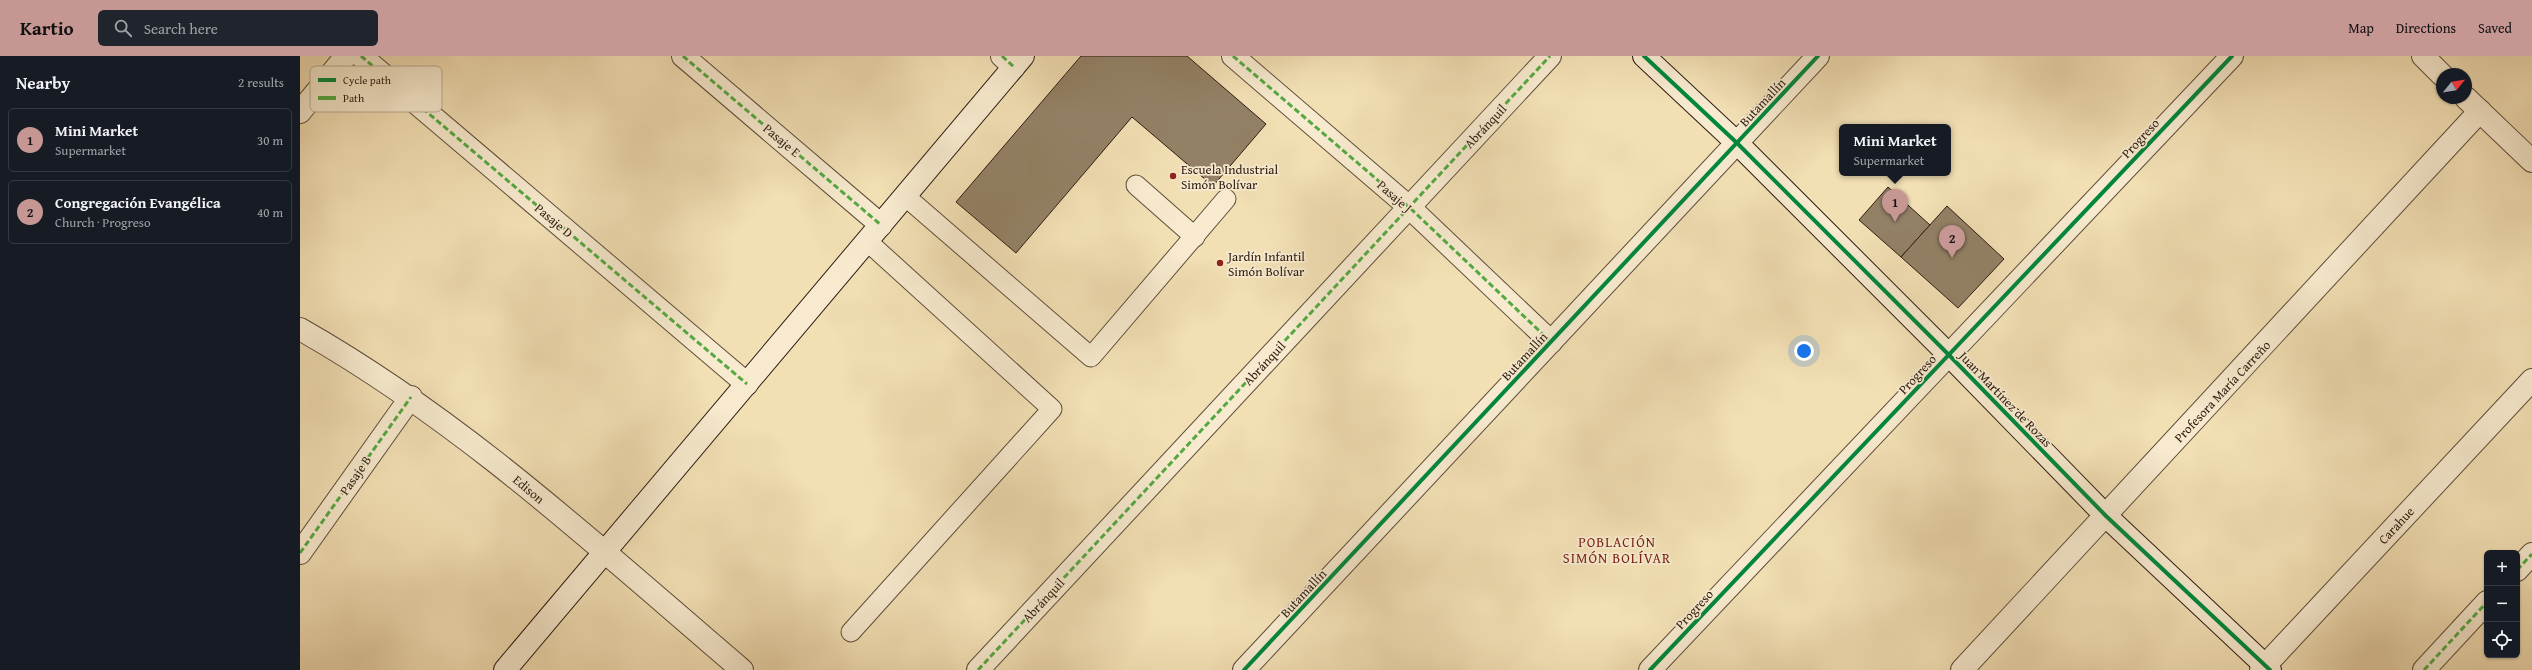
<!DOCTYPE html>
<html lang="en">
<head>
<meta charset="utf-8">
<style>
	body { margin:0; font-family:"Gentium Book Plus",serif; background:#20242c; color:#f1f3f6 }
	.controls { position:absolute; right:12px; bottom:12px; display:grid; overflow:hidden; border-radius:6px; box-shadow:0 1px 3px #0004 }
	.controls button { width:36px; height:36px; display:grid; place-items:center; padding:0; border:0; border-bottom:1px solid #363941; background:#171b24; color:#f1f3f6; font:20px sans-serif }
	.compass { position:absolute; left:2136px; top:12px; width:36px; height:36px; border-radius:50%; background:#171b24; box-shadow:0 1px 3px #0004; rotate:60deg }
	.you { position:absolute; left:1504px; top:295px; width:14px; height:14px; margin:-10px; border:3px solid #fff; border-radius:50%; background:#1a73e8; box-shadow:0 0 0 6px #1a73e833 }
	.badge { display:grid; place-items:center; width:26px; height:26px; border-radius:50%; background:#c59692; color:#111; font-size:13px; font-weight:700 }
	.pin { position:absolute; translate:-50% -33px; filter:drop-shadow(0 1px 2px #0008) }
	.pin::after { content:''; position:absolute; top:21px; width:14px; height:12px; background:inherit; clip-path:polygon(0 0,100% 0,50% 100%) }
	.popup { position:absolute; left:1539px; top:68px; width:112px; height:52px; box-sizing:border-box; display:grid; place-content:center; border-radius:6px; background:#171b24; filter:drop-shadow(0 1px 3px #0005); font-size:13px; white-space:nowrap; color:#9ea1a6 }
	.popup b { font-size:15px; color:#f1f3f6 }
	.popup::after { content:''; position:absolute; left:50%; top:100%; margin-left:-8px; border:8px solid transparent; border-top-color:#171b24 }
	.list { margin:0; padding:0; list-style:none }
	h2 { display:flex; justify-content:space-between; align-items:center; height:52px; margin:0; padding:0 16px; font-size:17px }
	h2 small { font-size:13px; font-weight:400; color:#9ea1a6 }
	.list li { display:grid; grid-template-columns:26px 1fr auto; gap:12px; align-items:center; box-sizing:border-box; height:64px; margin:0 8px 8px; padding:0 8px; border:1px solid #363941; border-radius:6px }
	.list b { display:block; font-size:15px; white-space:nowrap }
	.list p { margin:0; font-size:13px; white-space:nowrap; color:#9ea1a6 }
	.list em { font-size:13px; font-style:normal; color:#9ea1a6 }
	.icon { flex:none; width:22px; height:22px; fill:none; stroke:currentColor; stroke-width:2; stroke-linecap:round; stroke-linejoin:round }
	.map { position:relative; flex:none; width:2232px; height:614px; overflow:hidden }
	header { display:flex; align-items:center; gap:24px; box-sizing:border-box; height:56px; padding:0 20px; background:#c59692; color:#111 }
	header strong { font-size:19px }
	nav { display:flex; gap:22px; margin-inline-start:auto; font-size:14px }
	.search { width:280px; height:36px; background:#20242c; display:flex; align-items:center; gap:10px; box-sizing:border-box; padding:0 14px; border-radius:6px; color:#9ea1a6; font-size:15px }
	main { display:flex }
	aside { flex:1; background:#171b24 }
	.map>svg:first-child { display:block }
	.building { fill:#938166; stroke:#2d1c11 }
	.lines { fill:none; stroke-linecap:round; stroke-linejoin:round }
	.lane-casing { stroke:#5e4d3a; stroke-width:21 }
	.street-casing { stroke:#5e4d3a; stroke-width:24 }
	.secondary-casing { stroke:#2d1c11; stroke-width:24 }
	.lane { stroke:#f7eace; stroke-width:19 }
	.street { stroke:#f7eace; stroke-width:22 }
	.secondary { stroke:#f7eace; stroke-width:22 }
	.quiet { stroke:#54a942; stroke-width:3; stroke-dasharray:6 3; stroke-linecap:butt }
	.cycleway-casing { stroke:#f7eace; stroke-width:6 }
	.cycleway { stroke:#00873e; stroke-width:4 }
	.poi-dot { fill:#8f2418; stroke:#f7eace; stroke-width:1.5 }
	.labels { text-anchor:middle; stroke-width:3.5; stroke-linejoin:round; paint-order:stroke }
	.street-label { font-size:13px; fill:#2d1c11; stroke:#f7eace }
	.poi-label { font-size:13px; fill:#2d1c11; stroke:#f7eace; text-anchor:start }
	.neighbourhood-label { font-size:14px; letter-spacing:1px; fill:#7a1f14; stroke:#f7eace }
	.key { fill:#f7eace; stroke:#baac95; stroke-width:1 }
	.key-label { font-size:11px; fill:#2d1c11 }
</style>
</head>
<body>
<header>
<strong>Kartio</strong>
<div class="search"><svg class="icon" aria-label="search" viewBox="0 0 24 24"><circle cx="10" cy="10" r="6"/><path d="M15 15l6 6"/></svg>Search here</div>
<nav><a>Map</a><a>Directions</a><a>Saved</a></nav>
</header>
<main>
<aside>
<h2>Nearby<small>2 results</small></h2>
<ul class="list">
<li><span class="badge">1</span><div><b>Mini Market</b><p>Supermarket</p></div><em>30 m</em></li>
<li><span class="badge">2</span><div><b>Congregación Evangélica</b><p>Church · Progreso</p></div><em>40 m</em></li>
</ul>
</aside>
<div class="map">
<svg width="2232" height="614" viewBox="0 0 2232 614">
	<rect width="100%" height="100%" fill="#f2dfb4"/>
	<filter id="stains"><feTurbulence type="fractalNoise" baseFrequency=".005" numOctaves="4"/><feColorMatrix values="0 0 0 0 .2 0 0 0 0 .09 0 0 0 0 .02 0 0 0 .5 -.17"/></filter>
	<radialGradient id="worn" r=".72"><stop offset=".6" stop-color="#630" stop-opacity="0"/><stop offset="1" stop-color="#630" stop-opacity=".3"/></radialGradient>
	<g class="building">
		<polygon points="781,0 887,0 966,68 913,130 832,61 716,197 656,146"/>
		<polygon points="1588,131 1630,169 1601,201 1559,164"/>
		<polygon points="1647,150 1704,203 1658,252 1601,201"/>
	</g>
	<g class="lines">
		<defs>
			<g id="lane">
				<polyline points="836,129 895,181"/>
				<polyline points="605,140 791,301 926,143"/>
				<polyline points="551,576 752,353 567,185"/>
			</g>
			<g id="street">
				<polyline points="61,0 447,328"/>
				<polyline points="383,0 581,169"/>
				<polyline points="702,0 714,11"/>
				<polyline points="933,0 1109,151 1251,286"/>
				<polyline points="2123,0 2142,19"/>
				<polyline points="2166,42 2232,105"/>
				<polyline points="0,56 46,0"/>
				<path d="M0,273C164,366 299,492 442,614"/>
				<polyline points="0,497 111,341"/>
				<polyline points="2217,514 2232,498"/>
				<polyline points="678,614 1250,0"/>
				<polyline points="944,614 1518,0"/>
				<polyline points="1350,614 1932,0"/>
				<polyline points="1662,614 2180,55"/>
				<polyline points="1961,614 2232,324"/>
				<polyline points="2124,614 2187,546"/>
			</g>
			<g id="secondary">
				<polyline points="1344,0 1437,87 1649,299 1806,460 1970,614"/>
				<polyline points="205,614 723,0"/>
			</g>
		</defs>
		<use href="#lane" class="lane-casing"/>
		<use href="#street" class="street-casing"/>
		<use href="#secondary" class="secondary-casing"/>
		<use href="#lane" class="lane"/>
		<use href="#street" class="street"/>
		<use href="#secondary" class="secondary"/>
		<g class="quiet">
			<polyline points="61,0 447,328"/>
			<polyline points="383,0 581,169"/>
			<polyline points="702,0 714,11"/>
			<polyline points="933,0 1109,151 1251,286"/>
			<polyline points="0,497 111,341"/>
			<polyline points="2217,514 2232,498"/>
			<polyline points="678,614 1250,0"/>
			<polyline points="2124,614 2187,546"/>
		</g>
		<defs>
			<g id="cycleway">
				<polyline points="1344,0 1437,87 1649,299 1806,460 1970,614"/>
				<polyline points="944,614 1518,0"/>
				<polyline points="1350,614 1932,0"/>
			</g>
		</defs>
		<use href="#cycleway" class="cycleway-casing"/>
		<use href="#cycleway" class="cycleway"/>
	</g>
	<g class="poi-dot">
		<circle cx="873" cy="120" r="4"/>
		<circle cx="920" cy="207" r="4"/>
	</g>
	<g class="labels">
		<g class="street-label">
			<text transform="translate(1462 46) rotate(-47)" y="5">Butamallín</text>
			<text transform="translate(1185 70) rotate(-47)" y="5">Abránquil</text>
			<text transform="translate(1840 82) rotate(-47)" y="5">Progreso</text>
			<text transform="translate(482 84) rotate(40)" y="5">Pasaje E</text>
			<text transform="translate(1095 140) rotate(41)" y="5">Pasaje J</text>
			<text transform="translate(254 164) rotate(40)" y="5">Pasaje D</text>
			<text transform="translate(1224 300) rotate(-47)" y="5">Butamallín</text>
			<text transform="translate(964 307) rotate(-47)" y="5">Abránquil</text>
			<text transform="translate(1617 318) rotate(-47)" y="5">Progreso</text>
			<text transform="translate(1922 335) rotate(-47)" y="5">Profesora María Carreño</text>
			<text transform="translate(1706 343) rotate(46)" y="5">Juan Martínez de Rozas</text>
			<text transform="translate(55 419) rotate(-55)" y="5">Pasaje B</text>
			<text transform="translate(229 433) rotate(40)" y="5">Edison</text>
			<text transform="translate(2096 469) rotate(-47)" y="5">Carahue</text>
			<text transform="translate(1003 537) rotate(-47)" y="5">Butamallín</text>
			<text transform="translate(743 544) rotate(-47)" y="5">Abránquil</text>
			<text transform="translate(1394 553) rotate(-47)" y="5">Progreso</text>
		</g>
		<g class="poi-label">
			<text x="881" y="118">Escuela Industrial<tspan x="881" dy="15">Simón Bolívar</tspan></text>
			<text x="928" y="205">Jardín Infantil<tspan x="928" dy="15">Simón Bolívar</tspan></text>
		</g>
		<g class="neighbourhood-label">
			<text x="1317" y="491">POBLACIÓN<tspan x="1317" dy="16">SIMÓN BOLÍVAR</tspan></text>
		</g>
	</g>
	<rect x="10" y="10" width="132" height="46" rx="6" class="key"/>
	<rect x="18" y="22" width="18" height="4" fill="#00873e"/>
	<rect x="18" y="40" width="18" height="4" fill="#54a942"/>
	<g class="key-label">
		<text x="43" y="28">Cycle path</text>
		<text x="43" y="46">Path</text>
	</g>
	<rect width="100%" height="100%" filter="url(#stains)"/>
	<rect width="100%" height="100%" fill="url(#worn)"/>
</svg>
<div class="controls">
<button>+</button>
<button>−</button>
<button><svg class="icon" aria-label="locate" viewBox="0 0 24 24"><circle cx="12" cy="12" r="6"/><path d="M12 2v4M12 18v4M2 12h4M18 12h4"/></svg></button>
</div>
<svg class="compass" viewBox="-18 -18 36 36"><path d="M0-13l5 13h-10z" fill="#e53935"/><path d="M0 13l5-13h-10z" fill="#9ea1a6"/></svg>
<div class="you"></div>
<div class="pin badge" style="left:1595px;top:166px">1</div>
<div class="popup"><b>Mini Market</b>Supermarket</div>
<div class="pin badge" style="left:1652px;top:202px">2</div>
</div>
</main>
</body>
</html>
